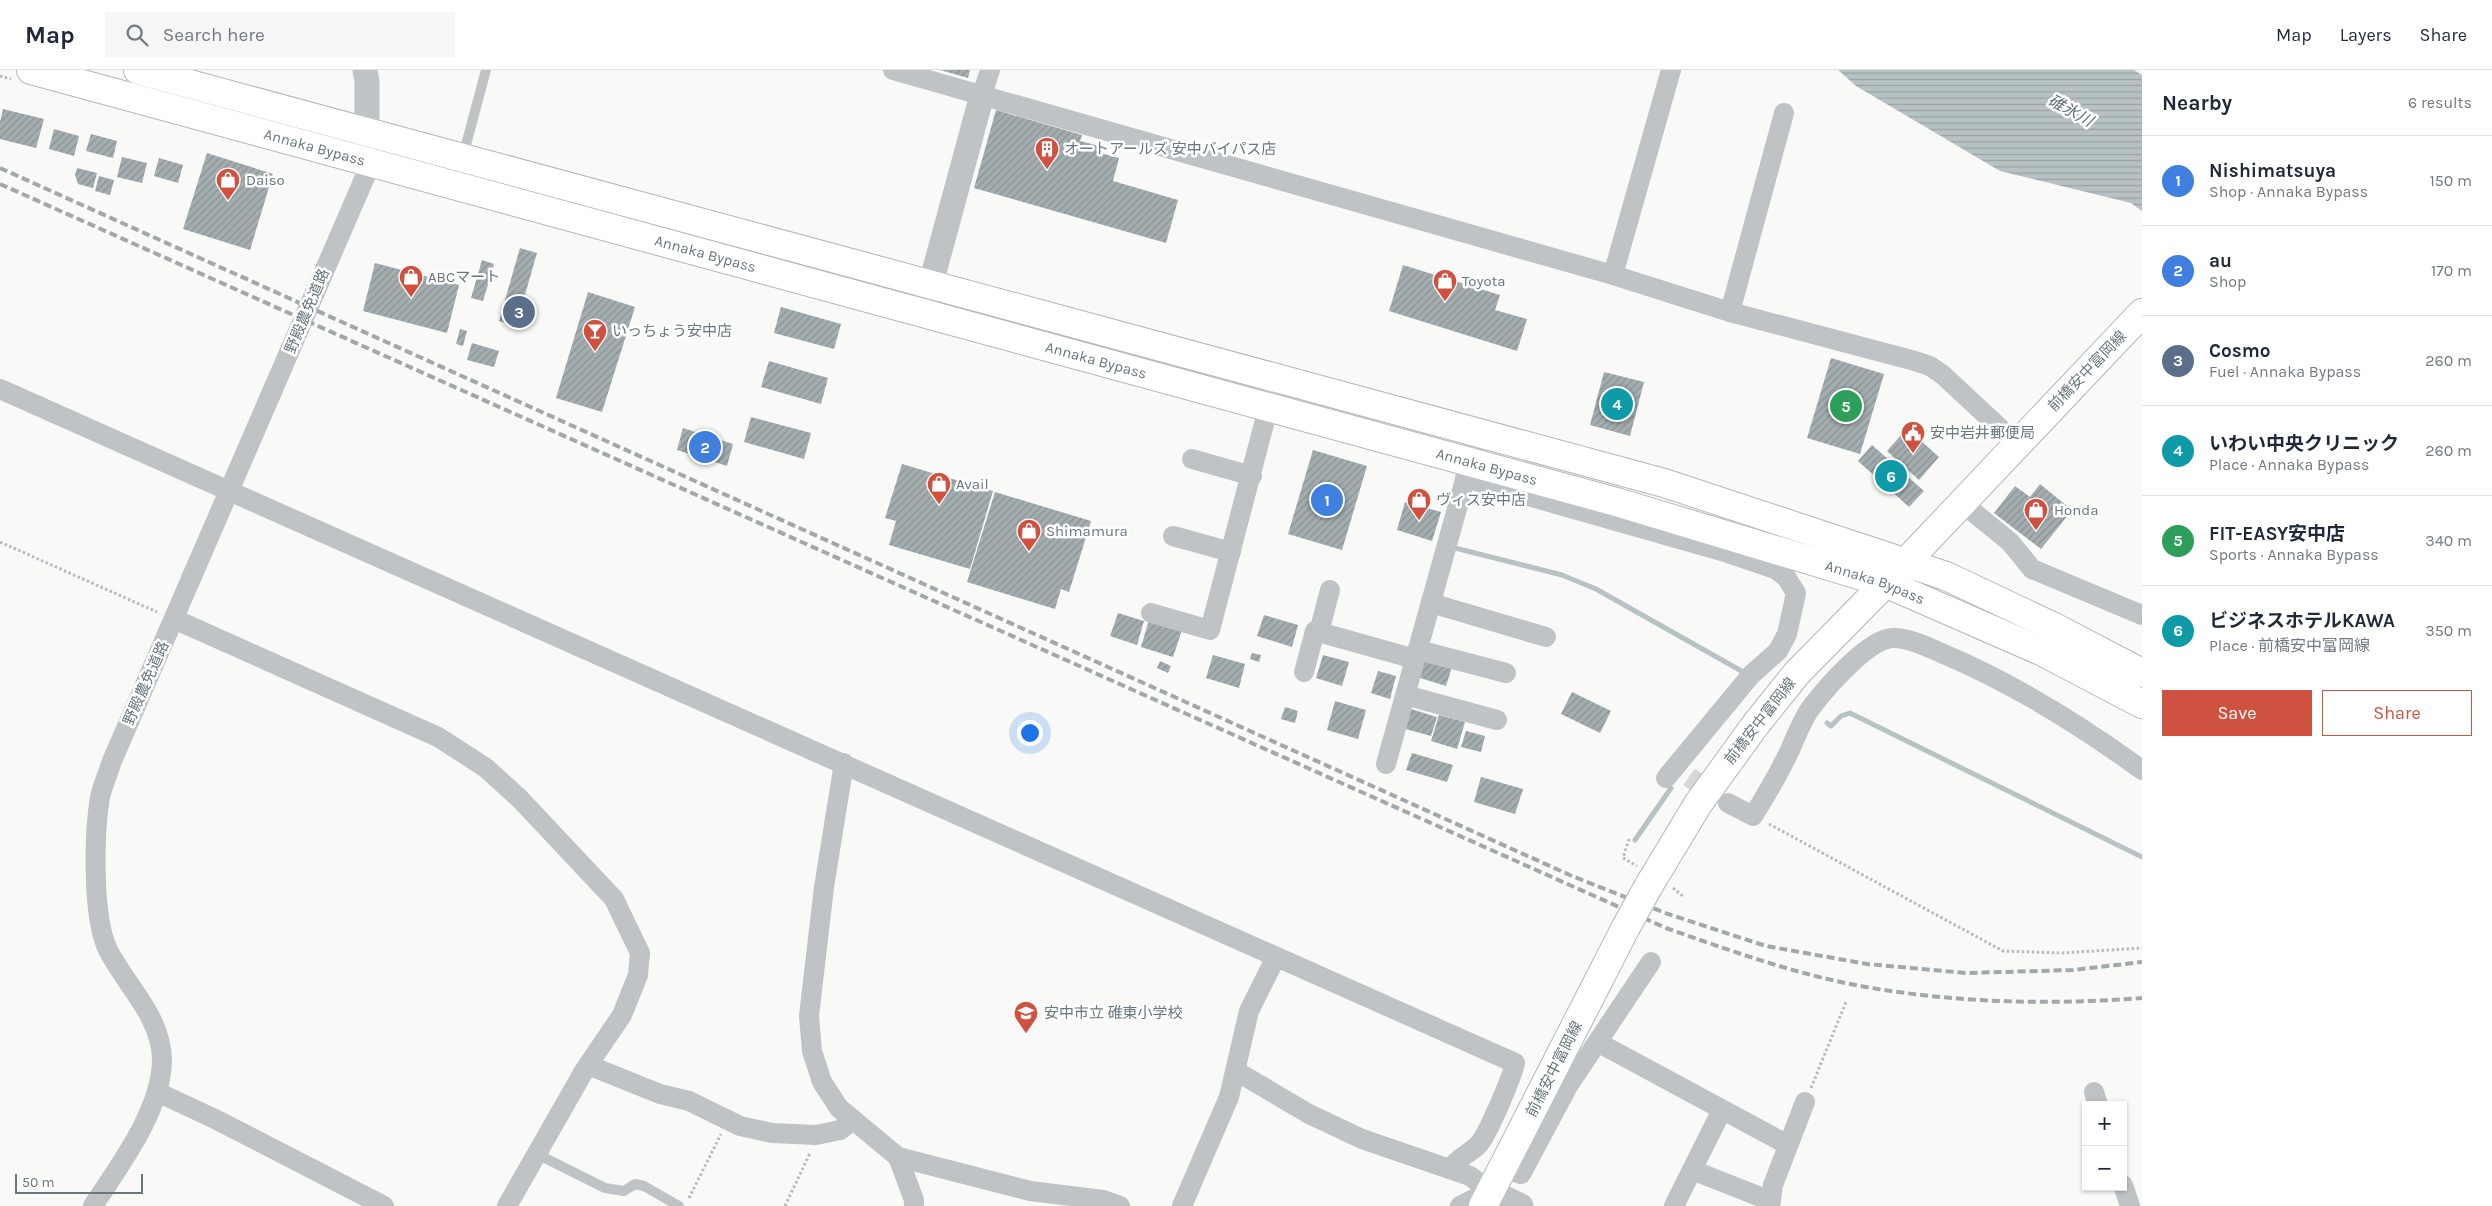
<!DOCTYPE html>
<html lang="en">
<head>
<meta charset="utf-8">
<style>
	body { margin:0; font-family:Karla,"Noto Sans JP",sans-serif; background:#f6f6f7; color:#1f2937 }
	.controls { position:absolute; right:15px; bottom:15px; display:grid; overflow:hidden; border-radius:0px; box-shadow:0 1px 4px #0004 }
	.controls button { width:45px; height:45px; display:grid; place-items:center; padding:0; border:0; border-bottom:1px solid #e0e1e3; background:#fff; color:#1f2937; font:25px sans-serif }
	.scale { position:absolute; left:15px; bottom:12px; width:128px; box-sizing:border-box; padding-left:5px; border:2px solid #67777e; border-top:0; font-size:14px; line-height:18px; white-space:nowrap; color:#67777e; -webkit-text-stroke:4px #fff; paint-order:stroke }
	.you { position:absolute; left:1029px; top:662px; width:18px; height:18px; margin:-12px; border:4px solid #fff; border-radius:50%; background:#1a73e8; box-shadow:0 0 0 8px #1a73e833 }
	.badge { display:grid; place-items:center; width:32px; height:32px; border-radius:50%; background:#cf5241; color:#fff; font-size:16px; font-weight:700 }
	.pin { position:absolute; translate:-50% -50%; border:2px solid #fff; box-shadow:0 1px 5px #0006 }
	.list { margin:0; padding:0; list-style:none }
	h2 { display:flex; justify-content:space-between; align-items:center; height:65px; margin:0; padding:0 20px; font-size:21px }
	h2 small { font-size:16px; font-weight:400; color:#747a83 }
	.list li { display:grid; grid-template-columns:32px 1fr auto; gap:15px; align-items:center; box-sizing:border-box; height:90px; padding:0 20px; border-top:1px solid #e0e1e3 }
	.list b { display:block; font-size:19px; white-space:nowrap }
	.list p { margin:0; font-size:16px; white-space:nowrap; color:#747a83 }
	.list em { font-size:16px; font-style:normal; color:#747a83 }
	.actions { display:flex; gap:10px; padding:15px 20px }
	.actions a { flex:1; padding:11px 0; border:1px solid #cf5241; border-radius:0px; text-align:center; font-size:18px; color:#cf5241 }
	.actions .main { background:#cf5241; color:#fff }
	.icon { flex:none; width:28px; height:28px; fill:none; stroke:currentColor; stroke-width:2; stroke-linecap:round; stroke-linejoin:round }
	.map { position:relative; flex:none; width:2142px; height:1136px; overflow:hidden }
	header { display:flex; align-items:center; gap:30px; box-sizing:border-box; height:70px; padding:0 25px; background:#fff; border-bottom:1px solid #e0e1e3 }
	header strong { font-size:24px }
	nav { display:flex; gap:28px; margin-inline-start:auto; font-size:18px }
	.search { width:350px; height:45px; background:#f6f6f7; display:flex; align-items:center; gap:12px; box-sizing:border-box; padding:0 18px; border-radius:0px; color:#747a83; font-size:19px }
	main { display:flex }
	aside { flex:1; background:#fff }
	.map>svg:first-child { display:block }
	.water { fill:url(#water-rules) }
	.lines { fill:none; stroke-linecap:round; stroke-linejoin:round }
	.stream { stroke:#b7c2c5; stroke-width:5 }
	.building { fill:url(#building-hatch) }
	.minor-tunnel { stroke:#d4d8d9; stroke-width:20; stroke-dasharray:20 10; stroke-linecap:butt }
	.primary-casing { stroke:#b1b6b9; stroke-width:30 }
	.trunk-casing { stroke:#b3b7b9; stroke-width:30 }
	.path { stroke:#b7bbbd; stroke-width:3; stroke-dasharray:2.5 2.5; stroke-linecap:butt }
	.service { stroke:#bfc3c6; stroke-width:10 }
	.minor { stroke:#bfc3c6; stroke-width:20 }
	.tertiary { stroke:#bfc3c6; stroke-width:25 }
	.primary { stroke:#fff; stroke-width:28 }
	.trunk { stroke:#fff; stroke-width:28 }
	.rail { stroke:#a1a8ac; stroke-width:4; stroke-dasharray:8 4; stroke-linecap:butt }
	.primary-bridge-casing { stroke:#b1b6b9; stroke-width:30; stroke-linecap:butt }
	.primary-bridge { stroke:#fff; stroke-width:28 }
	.labels { text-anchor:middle; stroke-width:5; stroke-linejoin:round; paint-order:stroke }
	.street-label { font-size:15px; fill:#67777e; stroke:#fff }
	.poi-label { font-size:15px; fill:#67777e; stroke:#fff; text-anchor:start }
	.water-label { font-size:16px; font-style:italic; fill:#627578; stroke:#fff }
</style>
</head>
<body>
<header>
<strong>Map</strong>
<div class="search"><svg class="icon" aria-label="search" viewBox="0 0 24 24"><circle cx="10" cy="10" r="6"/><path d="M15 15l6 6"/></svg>Search here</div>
<nav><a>Map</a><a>Layers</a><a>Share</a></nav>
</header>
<main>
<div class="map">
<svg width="2142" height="1136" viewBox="0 0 2142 1136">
	<defs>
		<pattern id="water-rules" width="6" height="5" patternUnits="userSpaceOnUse" patternTransform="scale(1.25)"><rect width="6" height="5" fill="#b7c2c5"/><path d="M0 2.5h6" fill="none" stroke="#99a2a5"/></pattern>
		<pattern id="building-hatch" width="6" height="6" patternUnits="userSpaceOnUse" patternTransform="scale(1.25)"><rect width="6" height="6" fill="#a4aeb1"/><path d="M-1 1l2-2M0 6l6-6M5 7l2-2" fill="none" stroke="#899295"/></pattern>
	</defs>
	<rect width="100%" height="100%" fill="#f9f9f7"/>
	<polygon class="water" points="1838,0 2134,0 2142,5 2142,141 2131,133 2000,101 1856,16"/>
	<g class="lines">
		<g class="stream">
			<polyline points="1455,478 1562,505 1596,519 1745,603"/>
			<polyline points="1827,653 1831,656 1841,646 1850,643 2142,787"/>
			<polyline points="1635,770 1671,718"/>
		</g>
	</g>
	<g class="building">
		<polygon points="940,0 970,0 968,8"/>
		<polygon points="3,39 44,49 36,78 0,69 0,52"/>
		<polygon points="996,40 1082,65 1080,71 1099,76 1097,82 1119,88 1113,111 1178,130 1166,173 974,118"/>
		<polygon points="54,59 79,66 74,86 49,79"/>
		<polygon points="91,64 117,71 113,88 86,81"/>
		<polygon points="207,83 273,104 250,180 183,159"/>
		<polygon points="122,87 147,93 142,113 117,107"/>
		<polygon points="159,88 183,95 178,113 154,106"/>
		<polygon points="77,98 97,103 93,118 78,114 75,105"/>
		<polygon points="99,106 114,110 110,125 95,121"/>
		<polygon points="520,178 537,183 516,256 499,251"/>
		<polygon points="482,190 494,194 483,231 471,228"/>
		<polygon points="375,193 459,215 447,263 363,241"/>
		<polygon points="1403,195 1500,225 1495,240 1527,249 1517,281 1389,241"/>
		<polygon points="588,222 635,237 602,342 556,328"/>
		<polygon points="781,237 841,254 834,279 774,263"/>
		<polygon points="460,259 467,261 463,276 456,274"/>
		<polygon points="472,273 499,281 494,297 467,290"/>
		<polygon points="1831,288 1884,304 1860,384 1807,368"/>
		<polygon points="769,291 828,308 821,334 761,317"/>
		<polygon points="1604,302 1644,312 1630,366 1590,355"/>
		<polygon points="751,347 811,363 804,389 744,372"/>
		<polygon points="683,358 733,374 727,396 677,380"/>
		<polygon points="1907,358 1939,387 1919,410 1887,381"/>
		<polygon points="1872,375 1924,421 1909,437 1858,391"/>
		<polygon points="1313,380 1367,396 1342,480 1288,464"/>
		<polygon points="902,394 993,421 970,499 889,475 896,451 885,448"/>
		<polygon points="2040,414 2072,440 2041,479 1994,443 2015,416 2030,427"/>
		<polygon points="995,422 1091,451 1069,522 1061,519 1055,539 967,512"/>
		<polygon points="1405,432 1441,442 1432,471 1397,460"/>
		<polygon points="1118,543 1144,551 1137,575 1110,566"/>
		<polygon points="1264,545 1298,555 1292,577 1257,566"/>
		<polygon points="1149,550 1182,560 1173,587 1141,577"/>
		<polygon points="1252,583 1261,585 1259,592 1250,589"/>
		<polygon points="1213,585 1245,594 1239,618 1206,608"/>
		<polygon points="1323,585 1349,592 1342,616 1316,608"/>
		<polygon points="1423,588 1452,597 1446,616 1417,607"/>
		<polygon points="1160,591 1171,596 1168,603 1157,598"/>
		<polygon points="1378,601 1396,606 1390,629 1371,623"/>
		<polygon points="1572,622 1611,641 1600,663 1561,644"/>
		<polygon points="1335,631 1366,640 1358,669 1327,660"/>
		<polygon points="1285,637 1298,641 1295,653 1281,649"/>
		<polygon points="1408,638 1437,647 1431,666 1402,658"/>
		<polygon points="1439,645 1465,652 1457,679 1431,671"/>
		<polygon points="1466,661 1485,666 1481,682 1461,677"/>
		<polygon points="1412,683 1453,695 1447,712 1406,700"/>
		<polygon points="1481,707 1523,719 1515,744 1474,732"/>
	</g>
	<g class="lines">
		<polyline class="minor-tunnel" points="1689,707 1718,727"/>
		<defs>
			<g id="primary">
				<polyline points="1648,817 1698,734 1756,654 1797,603 1907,491 2142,243"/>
				<polyline points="1483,1136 1626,857"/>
			</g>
			<g id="trunk">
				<path id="s1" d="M31,0L1620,433L1885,513L2043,582L2142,634"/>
				<polyline points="138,0 1664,413 1946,506 2056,558 2142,603"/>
			</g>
		</defs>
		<use href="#primary" class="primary-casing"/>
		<use href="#trunk" class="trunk-casing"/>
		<g class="path">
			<polyline points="0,6 11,9"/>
			<polyline points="0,472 157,542"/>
			<polyline points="1769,754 2003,881 2062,883 2142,878"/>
			<polyline points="1629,769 1623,788 1637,796"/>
			<polyline points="1673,818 1684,827"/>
			<polyline points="1811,1018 1846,932"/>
			<polyline points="689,1128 721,1064"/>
			<polyline points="785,1136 810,1083"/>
		</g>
		<g class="service">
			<polyline points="463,86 486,0"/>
			<polyline points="537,1084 605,1118 624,1121 635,1114 644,1116 679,1136"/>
		</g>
		<g class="minor">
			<polyline points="893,0 1613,205 1730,242 1915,291 1930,296 1943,305 2017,374"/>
			<polyline points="982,25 990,0"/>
			<polyline points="1613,205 1671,0"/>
			<polyline points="1730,242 1784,43"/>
			<path d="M0,319L1515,993C1512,1007 1488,1064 1479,1074C1470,1084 1459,1086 1450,1099"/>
			<polyline points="1192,389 1252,406"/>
			<polyline points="1465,408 1728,483 1775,499 1786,507 1796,523 1787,564 1778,581 1751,605 1666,708"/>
			<polyline points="1961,432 2010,472 2032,499 2142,545"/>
			<polyline points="1173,466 1231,482"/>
			<polyline points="1431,533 1546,567"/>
			<polyline points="1151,543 1210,560 1276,308"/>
			<polyline points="174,549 438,667 486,698 520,729 614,829 640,883 638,905 622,945 584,1001 507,1136"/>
			<polyline points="1319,562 1330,520"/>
			<polyline points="1418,580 1506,603"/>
			<polyline points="1304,602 1315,561 1415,589"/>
			<polyline points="1405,625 1497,650"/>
			<polyline points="844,693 824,817 809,946 812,981 822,1012 839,1038 898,1087 1030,1121 1103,1130 1120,1136"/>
			<polyline points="1386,694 1478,363"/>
			<path d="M1728,733L1753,746C1767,724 1779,703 1790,680C1796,666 1802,651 1810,639C1825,619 1867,570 1892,568C1907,567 1926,576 1939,582C2011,612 2079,654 2142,700"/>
			<polyline points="1599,973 1788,1075"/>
			<polyline points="588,995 660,1024 689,1031 740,1056 772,1063 816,1065 840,1060 853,1050"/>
			<polyline points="1236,1001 1309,1044 1362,1069 1470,1106 1490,1121 1460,1136"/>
			<polyline points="157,1022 215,1049 384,1136"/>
			<polyline points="2094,1022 2098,1035"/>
			<polyline points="898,1087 914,1130 914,1136"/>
			<polyline points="1503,1098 1521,1104 1568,1016 1651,892"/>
			<polyline points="1692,1100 1771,1131"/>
			<polyline points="2123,1115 2130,1136"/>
			<path d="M93,1136C119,1096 161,1041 162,991C162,947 127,917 108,880C92,847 94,764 100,727C103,715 108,703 112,691L365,107L367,93"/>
			<polyline points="1182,1136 1229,1027 1249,941 1276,887"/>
			<polyline points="1674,1136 1722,1040"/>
			<polyline points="1770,1136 1773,1115 1805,1032"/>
		</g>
		<g class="tertiary">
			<polyline points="365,0 367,12 367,82"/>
			<polyline points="923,243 982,25"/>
			<polyline points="1490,1121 1521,1136"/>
		</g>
		<use href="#primary" class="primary"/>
		<use href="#trunk" class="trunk"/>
		<g class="rail">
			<polyline points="0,98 1572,806 1668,844 1766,876 1867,894 1966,903 2073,900 2142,892"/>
			<path d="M0,114L1666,858C1731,881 1798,905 1866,917C1958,933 2050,935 2142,928"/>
		</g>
		<defs>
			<polyline id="primary-bridge" points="1626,857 1648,817"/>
		</defs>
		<use href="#primary-bridge" class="primary-bridge-casing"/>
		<use href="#primary-bridge" class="primary-bridge"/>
	</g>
	<defs>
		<symbol id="building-pin" viewBox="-11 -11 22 30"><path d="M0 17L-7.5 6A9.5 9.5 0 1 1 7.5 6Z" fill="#cf5241" stroke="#fff"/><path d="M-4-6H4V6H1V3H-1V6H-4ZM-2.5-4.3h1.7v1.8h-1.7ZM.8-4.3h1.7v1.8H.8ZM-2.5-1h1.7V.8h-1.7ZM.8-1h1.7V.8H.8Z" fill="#fff"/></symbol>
		<symbol id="shop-pin" viewBox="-11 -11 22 30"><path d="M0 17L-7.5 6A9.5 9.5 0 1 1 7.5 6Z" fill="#cf5241" stroke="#fff"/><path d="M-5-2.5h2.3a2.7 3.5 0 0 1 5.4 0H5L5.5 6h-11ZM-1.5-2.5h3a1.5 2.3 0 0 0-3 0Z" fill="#fff"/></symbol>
		<symbol id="bar-pin" viewBox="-11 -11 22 30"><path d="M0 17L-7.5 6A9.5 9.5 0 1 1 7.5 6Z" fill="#cf5241" stroke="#fff"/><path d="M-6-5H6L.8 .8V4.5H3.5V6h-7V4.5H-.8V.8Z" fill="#fff"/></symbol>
		<symbol id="civic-pin" viewBox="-11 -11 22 30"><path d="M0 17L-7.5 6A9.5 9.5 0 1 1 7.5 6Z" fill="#cf5241" stroke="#fff"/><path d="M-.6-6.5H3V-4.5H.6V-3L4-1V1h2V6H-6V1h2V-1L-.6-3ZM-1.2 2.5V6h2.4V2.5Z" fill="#fff"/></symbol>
		<symbol id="school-pin" viewBox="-11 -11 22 30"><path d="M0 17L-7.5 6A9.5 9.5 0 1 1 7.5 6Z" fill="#cf5241" stroke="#fff"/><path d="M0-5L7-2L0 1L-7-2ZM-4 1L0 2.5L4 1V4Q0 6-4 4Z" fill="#fff"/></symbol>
	</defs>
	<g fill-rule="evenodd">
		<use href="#building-pin" x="1033" y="65" width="28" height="38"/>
		<use href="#shop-pin" x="214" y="96" width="28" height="38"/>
		<use href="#shop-pin" x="397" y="193" width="28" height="38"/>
		<use href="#shop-pin" x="1431" y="197" width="28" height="38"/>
		<use href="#bar-pin" x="581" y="247" width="28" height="38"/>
		<use href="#civic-pin" x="1899" y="349" width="28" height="38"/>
		<use href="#shop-pin" x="925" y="400" width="28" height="38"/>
		<use href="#shop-pin" x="1405" y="416" width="28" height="38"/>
		<use href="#shop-pin" x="2022" y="426" width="28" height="38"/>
		<use href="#shop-pin" x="1015" y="447" width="28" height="38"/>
		<use href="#school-pin" x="1012" y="929" width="28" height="38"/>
	</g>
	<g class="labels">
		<g class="street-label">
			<text dy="5" stroke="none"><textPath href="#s1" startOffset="294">Annaka Bypass</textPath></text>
			<text dy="5" stroke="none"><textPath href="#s1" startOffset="699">Annaka Bypass</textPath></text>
			<text transform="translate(307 241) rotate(-67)" y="5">野殿農免道路</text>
			<text dy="5" stroke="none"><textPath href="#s1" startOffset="1104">Annaka Bypass</textPath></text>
			<text transform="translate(2087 301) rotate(-46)" y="5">前橋安中富岡線</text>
			<text dy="5" stroke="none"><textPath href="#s1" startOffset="1509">Annaka Bypass</textPath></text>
			<text dy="5" stroke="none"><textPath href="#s1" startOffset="1914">Annaka Bypass</textPath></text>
			<text transform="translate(146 613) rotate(-66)" y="5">野殿農免道路</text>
			<text transform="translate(1760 651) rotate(-52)" y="5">前橋安中富岡線</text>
			<text transform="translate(1554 999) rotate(-63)" y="5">前橋安中富岡線</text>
		</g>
		<g class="poi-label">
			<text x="1064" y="84">オートアールズ 安中バイパス店</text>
			<text x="246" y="115">Daiso</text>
			<text x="428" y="212">ABCマート</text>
			<text x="1462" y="216">Toyota</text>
			<text x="612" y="266">いっちょう安中店</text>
			<text x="1930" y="368">安中岩井郵便局</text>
			<text x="956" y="419">Avail</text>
			<text x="1436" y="435">ヴィス安中店</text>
			<text x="2054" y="445">Honda</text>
			<text x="1046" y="466">Shimamura</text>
			<text x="1044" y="948">安中市立 碓東小学校</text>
		</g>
		<g class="water-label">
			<text transform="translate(2071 40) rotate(29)" y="6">碓氷川</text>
		</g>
	</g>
</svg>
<div class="controls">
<button>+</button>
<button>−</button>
</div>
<div class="scale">50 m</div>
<div class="you"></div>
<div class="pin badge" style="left:1327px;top:430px;background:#3f7fe0">1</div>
<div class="pin badge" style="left:705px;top:377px;background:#3f7fe0">2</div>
<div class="pin badge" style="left:519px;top:242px;background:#5c6f8a">3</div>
<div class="pin badge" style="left:1617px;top:334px;background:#0f9aa8">4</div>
<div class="pin badge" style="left:1846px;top:336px;background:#2e9e5b">5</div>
<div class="pin badge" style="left:1891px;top:406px;background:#0f9aa8">6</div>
</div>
<aside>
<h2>Nearby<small>6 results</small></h2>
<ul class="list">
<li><span class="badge" style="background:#3f7fe0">1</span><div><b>Nishimatsuya</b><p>Shop · Annaka Bypass</p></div><em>150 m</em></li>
<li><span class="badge" style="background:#3f7fe0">2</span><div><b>au</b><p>Shop</p></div><em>170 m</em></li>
<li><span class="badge" style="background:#5c6f8a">3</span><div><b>Cosmo</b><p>Fuel · Annaka Bypass</p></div><em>260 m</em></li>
<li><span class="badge" style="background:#0f9aa8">4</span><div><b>いわい中央クリニック</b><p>Place · Annaka Bypass</p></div><em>260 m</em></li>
<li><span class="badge" style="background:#2e9e5b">5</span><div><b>FIT-EASY安中店</b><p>Sports · Annaka Bypass</p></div><em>340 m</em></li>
<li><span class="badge" style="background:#0f9aa8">6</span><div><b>ビジネスホテルKAWA</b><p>Place · 前橋安中富岡線</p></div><em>350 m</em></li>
</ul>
<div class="actions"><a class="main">Save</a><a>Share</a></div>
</aside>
</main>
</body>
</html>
